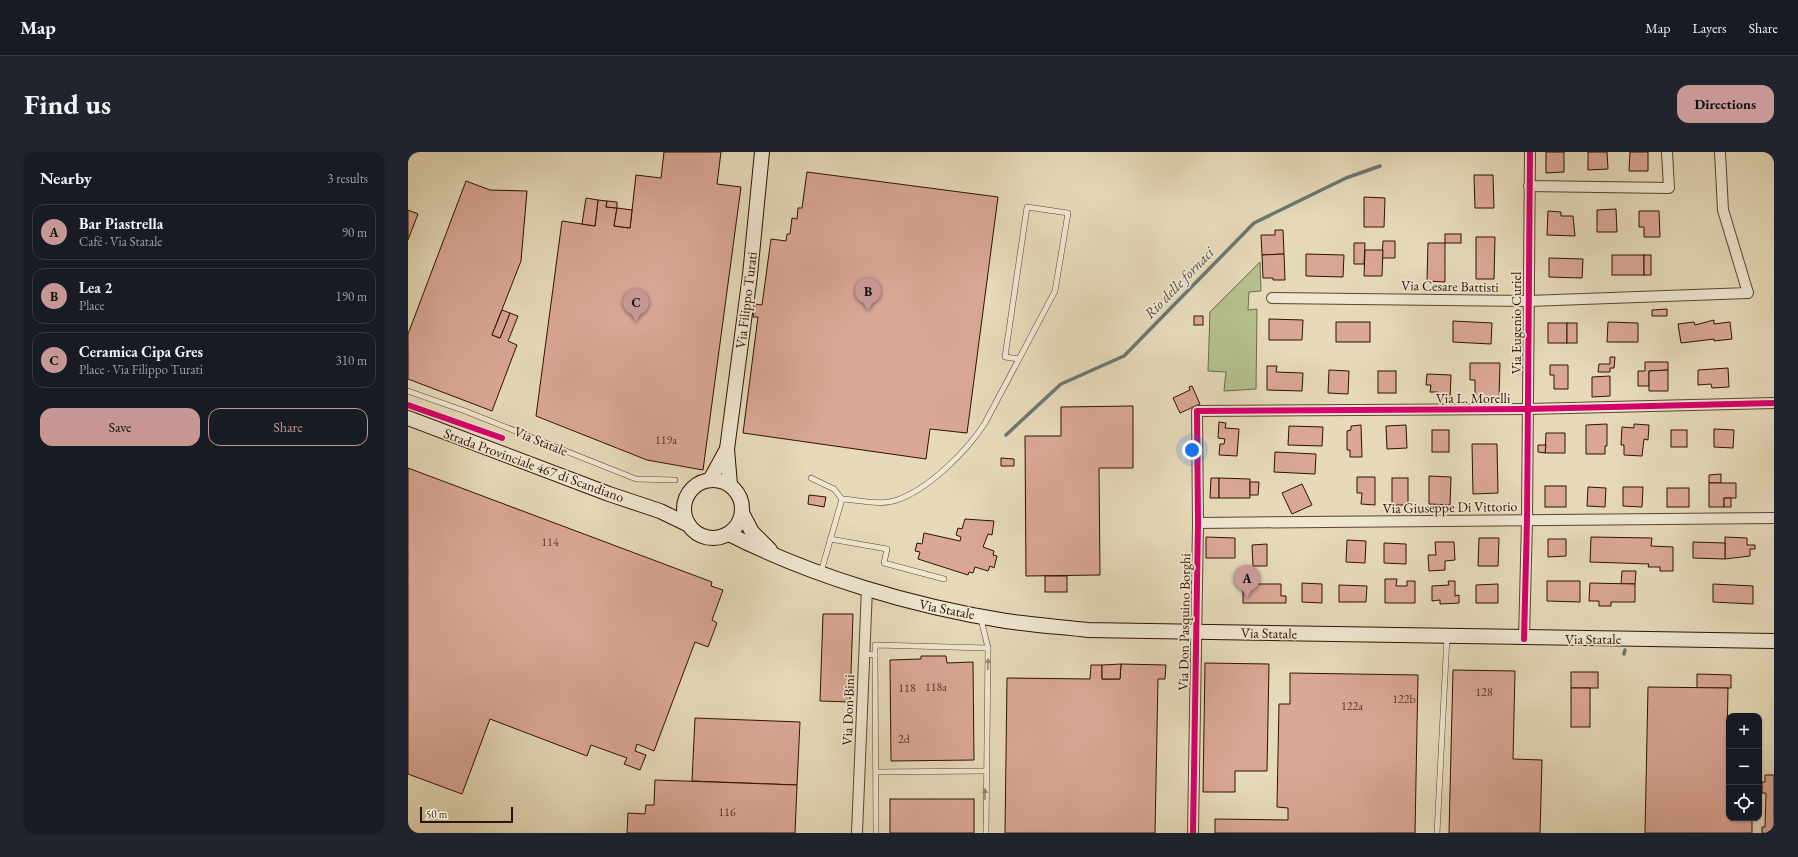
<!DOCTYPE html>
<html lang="en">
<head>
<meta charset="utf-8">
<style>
	body { margin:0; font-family:"EB Garamond",serif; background:#20242c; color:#f1f3f6 }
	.controls { position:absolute; right:12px; bottom:12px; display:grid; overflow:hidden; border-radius:8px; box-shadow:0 1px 3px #0004 }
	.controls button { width:36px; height:36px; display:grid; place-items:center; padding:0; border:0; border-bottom:1px solid #363941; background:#171b24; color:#f1f3f6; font:20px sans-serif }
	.scale { position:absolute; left:12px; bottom:10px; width:93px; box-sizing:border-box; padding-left:4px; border:2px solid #2d1202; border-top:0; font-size:11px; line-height:14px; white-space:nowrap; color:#2d1202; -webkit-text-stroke:3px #efe7d2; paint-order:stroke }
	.you { position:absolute; left:784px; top:298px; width:14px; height:14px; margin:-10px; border:3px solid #fff; border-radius:50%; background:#1a73e8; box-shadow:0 0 0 6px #1a73e833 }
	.badge { display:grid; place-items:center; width:26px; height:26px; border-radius:50%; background:#c59692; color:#111; font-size:13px; font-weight:700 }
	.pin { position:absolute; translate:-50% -33px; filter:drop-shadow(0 1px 2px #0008) }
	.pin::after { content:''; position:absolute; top:21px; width:14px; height:12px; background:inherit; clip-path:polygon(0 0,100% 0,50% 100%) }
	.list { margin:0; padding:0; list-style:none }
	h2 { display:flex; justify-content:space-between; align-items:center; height:52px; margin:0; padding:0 16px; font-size:17px }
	h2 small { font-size:13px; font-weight:400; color:#9ea1a6 }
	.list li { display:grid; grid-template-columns:26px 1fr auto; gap:12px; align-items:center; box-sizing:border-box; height:56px; margin:0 8px 8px; padding:0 8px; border:1px solid #363941; border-radius:12px }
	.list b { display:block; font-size:15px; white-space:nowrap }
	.list p { margin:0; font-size:13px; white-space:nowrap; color:#9ea1a6 }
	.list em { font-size:13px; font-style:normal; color:#9ea1a6 }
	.actions { display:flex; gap:8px; padding:12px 16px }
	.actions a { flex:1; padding:9px 0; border:1px solid #c59692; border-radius:12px; text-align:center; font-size:14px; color:#c59692 }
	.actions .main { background:#c59692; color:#111 }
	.icon { flex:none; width:22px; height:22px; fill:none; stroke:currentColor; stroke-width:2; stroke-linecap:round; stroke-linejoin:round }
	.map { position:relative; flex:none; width:1366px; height:681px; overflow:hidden; border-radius:12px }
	header { display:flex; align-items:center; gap:24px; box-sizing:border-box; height:56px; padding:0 20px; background:#171b24; border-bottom:1px solid #363941 }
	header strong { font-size:19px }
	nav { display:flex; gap:22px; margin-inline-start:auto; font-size:14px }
	.intro { display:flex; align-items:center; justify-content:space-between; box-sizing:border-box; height:96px; padding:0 24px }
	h1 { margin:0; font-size:28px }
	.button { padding:10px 18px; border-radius:12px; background:#c59692; color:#111; font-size:14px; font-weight:700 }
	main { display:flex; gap:24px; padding:0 24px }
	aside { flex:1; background:#171b24; border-radius:12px; box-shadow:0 1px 3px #0004 }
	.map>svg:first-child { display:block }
	.green { fill:#b5c08f; stroke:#716948 }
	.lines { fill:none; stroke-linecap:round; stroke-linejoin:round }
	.stream { stroke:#6e7670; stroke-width:3.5 }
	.building { fill:#daa796; stroke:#2d1202 }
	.lane-casing { stroke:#5b4430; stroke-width:6 }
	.street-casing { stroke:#5b4430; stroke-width:12 }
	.secondary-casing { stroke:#2d1202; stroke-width:16 }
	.lane { stroke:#efe7d2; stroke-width:5 }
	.street { stroke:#efe7d2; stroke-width:10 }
	.secondary { stroke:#efe7d2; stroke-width:14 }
	.cycleway-casing { stroke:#efe7d2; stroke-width:8 }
	.cycleway { stroke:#d6006c; stroke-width:6 }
	.oneway { fill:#988774 }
	.labels { text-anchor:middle; stroke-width:3.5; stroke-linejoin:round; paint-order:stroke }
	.number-label { font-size:12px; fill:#583727 }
	.street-label { font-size:14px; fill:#2d1202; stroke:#efe7d2 }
	.water-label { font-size:15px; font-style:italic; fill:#534c42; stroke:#efe7d2 }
</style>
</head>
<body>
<header>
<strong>Map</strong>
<nav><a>Map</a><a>Layers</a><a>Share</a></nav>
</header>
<div class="intro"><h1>Find us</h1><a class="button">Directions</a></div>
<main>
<aside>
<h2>Nearby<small>3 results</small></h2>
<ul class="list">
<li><span class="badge">A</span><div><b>Bar Piastrella</b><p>Café · Via Statale</p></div><em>90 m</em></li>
<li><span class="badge">B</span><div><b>Lea 2</b><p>Place</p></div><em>190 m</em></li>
<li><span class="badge">C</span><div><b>Ceramica Cipa Gres</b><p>Place · Via Filippo Turati</p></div><em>310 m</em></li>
</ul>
<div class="actions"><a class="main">Save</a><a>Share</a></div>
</aside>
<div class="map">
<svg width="1366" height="681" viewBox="0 0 1366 681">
	<rect width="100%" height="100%" fill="#e6dab9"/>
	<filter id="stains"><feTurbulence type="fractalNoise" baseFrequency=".005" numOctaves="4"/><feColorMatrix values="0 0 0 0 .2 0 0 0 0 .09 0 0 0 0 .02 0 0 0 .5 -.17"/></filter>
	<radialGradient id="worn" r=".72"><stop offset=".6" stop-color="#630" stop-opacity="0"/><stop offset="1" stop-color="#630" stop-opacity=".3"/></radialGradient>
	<polygon class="green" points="852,110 853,139 841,140 840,158 849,157 848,237 816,239 818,220 800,219 802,160"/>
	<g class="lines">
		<g class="stream">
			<polyline points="598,283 653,232 716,204 846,71 938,26 972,14"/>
			<polyline points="1216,502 1217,498"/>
		</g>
	</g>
	<g class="building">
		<polygon points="256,0 313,0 309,32 333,35 295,318 239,308 128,264 154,69 187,74 190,48 199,49 198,55 209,56 206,74 222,76 228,23 253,26"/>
		<polygon points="1138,0 1156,0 1156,20 1138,21"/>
		<polygon points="1180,0 1199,0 1200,17 1180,18"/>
		<polygon points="1222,0 1240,0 1240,19 1221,19"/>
		<polygon points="399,20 590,45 559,281 522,277 518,307 335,281 350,165 345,165 347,152 354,153 363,87 378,89 379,82 382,82 384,66 389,67 390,56 394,56"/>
		<polygon points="1066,23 1085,23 1086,56 1067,56"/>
		<polygon points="58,29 82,38 119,39 113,109 84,183 92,186 102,161 110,164 100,189 109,193 84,259 0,227 0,182"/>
		<polygon points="956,45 977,46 976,75 956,75"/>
		<polygon points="178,46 190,48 187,74 174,72"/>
		<polygon points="199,49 209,50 209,56 198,55"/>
		<polygon points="209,56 224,58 222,76 206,74"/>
		<polygon points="1208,57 1209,80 1189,80 1189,58"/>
		<polygon points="0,58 10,62 0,88"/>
		<polygon points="1140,59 1153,60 1153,64 1165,64 1167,84 1139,83"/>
		<polygon points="1231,59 1251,59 1252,85 1236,85 1236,75 1231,75"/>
		<polygon points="867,78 875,78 876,102 854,103 853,83 867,83"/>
		<rect x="1037" y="82" width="16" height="9"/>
		<polygon points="1068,85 1087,85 1086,127 1068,127"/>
		<polygon points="975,89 987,89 987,106 974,106"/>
		<polygon points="946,91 957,91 956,112 946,112"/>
		<polygon points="1020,91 1037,91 1037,130 1019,129"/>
		<polygon points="957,98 975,98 974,124 956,124"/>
		<polygon points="876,102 877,128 865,128 865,126 855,126 854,103"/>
		<polygon points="898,102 936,103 935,125 898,124"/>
		<rect x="1204" y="103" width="32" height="20"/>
		<rect x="1236" y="103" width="7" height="20"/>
		<polygon points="1141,106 1175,107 1174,126 1141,125"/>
		<polygon points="1259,157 1259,164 1244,164 1244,158"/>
		<polygon points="94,158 102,161 92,186 84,183"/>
		<rect x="786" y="164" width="9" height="9"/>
		<polygon points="861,167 895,168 894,188 861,188"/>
		<polygon points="1306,168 1306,172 1322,170 1324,187 1306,189 1306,187 1273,191 1270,172 1286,170 1287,173"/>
		<polygon points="1045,169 1084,171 1083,192 1045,190"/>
		<rect x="928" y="170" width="34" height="20"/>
		<polygon points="1200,170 1230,171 1230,190 1199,190"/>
		<rect x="1140" y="171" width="19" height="20"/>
		<rect x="1159" y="171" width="10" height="20"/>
		<polygon points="1202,205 1207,205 1206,216 1202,216 1202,220 1190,220 1191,212 1202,212"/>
		<polygon points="1237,210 1260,210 1260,218 1241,219 1241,234 1230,234 1230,219 1237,219"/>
		<polygon points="1062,211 1092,211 1091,246 1067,246 1067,228 1062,228"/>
		<polygon points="1142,213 1160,213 1160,237 1146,237 1146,223 1142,223"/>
		<polygon points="859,214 869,214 868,220 895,221 894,239 859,238"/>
		<polygon points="1320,216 1321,235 1304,236 1303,232 1290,233 1290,218"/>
		<polygon points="921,218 941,219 940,242 920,241"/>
		<polygon points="1260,218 1260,239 1241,239 1241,219"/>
		<rect x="970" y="219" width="18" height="22"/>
		<polygon points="1019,222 1043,223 1042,247 1031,246 1030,240 1022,240 1023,233 1018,233"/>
		<polygon points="1202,224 1202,244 1184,245 1184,225"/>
		<polygon points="784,234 792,252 772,261 765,246 782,238 781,235"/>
		<polygon points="725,254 725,316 691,316 692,423 618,424 617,284 653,284 653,255"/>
		<polygon points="811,270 818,271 817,276 831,277 829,304 811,303 812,292 816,292 817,287 810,286"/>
		<polygon points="1199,272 1199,294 1197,294 1197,302 1178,302 1178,273"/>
		<polygon points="1226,272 1241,273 1240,288 1236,287 1234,304 1216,303 1216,293 1213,293 1214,275 1226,276"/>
		<polygon points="953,273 954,305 942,305 942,298 939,298 939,279 943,278 943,274"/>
		<polygon points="998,273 999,296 979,297 978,274"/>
		<polygon points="881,274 915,275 914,294 880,293"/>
		<polygon points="1306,277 1326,278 1325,296 1306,295"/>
		<rect x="1024" y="278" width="17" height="22"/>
		<rect x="1263" y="278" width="16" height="17"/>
		<polygon points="1138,281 1157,281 1157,301 1137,301"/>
		<polygon points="1064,292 1089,292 1090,341 1065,342"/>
		<polygon points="1130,293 1138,293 1137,301 1130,300"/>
		<polygon points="867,300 908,302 907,322 866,320"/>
		<polygon points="593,306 606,307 606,314 593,314"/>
		<polygon points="0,316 304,430 303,434 315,438 304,468 309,471 300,495 287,490 246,599 229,592 227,599 238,603 232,618 216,612 219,606 183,593 179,604 82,567 54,642 0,622"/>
		<polygon points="1313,322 1313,331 1301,331 1301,323"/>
		<polygon points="1021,324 1043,325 1042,353 1021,352"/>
		<polygon points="949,325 967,325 967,353 953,352 954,341 949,341"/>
		<polygon points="803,326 811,326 811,346 802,346"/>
		<polygon points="811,326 842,327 842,346 811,346"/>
		<rect x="984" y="326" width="16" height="27"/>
		<polygon points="842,330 851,330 850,343 842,343"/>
		<polygon points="1301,331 1328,331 1328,346 1316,346 1316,355 1301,355"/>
		<polygon points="894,332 904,353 884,362 874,341"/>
		<rect x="1137" y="334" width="21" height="21"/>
		<polygon points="1180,335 1198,336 1197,355 1179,354"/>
		<polygon points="1215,335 1235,335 1234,355 1215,354"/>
		<rect x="1259" y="336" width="22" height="19"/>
		<polygon points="401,343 418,345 416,355 400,352"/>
		<rect x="1316" y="346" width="7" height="9"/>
		<polygon points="557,367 586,369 584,383 580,382 575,395 586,399 585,403 589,404 586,416 582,414 580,419 567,415 565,421 561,420 560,423 510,407 512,400 507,399 509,391 514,392 516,381 552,389 553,385 548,383 550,376 554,377"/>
		<polygon points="798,385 827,386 827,406 798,406"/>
		<polygon points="1183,385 1244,386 1243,394 1265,395 1265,419 1252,419 1252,415 1240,415 1241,412 1182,410"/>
		<polygon points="1317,385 1339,386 1339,393 1347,393 1347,397 1342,397 1342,404 1317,407"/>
		<polygon points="1071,386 1091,386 1090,414 1070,414"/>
		<polygon points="1140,387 1158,387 1158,404 1140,405"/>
		<polygon points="939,388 958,389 957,411 938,410"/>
		<polygon points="1027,390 1046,390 1047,408 1037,409 1037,418 1021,419 1020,403 1028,403"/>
		<polygon points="1285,390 1317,391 1317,407 1285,406"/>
		<polygon points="976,391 998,392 998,412 976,411"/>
		<polygon points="859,392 859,414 845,414 844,393"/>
		<polygon points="1214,419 1228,419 1227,432 1213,432"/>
		<rect x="637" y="424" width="22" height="16"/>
		<polygon points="977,427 989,427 988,434 999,434 999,429 1007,429 1007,451 977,451"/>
		<polygon points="1040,429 1047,429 1047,444 1051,443 1051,451 1032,452 1032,448 1024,449 1024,434 1041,433"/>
		<polygon points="1139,429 1172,429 1172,450 1139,449"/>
		<polygon points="894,431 914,432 914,451 894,450"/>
		<polygon points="1182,431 1227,432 1227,450 1203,450 1203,454 1191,454 1191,449 1181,449"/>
		<polygon points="835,432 873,432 873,444 878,444 878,451 835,451"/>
		<polygon points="1090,432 1090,451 1068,451 1068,433"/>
		<polygon points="1305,432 1345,434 1345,452 1305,450"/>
		<polygon points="931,433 959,434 958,450 931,450"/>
		<polygon points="415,462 445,462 442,550 412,549"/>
		<polygon points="513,504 538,504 539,511 565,510 566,608 483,609 482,508 513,507"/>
		<polygon points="797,511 861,512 859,619 827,619 827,640 795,640"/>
		<polygon points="713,512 758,513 757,527 750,527 747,681 597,681 599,526 682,527 683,513 694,513 694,527 712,527"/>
		<polygon points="713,512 712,527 694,527 694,513"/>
		<polygon points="1045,518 1107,519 1105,607 1134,608 1132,681 1041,681"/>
		<rect x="1163" y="520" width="27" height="16"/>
		<polygon points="882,521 1010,523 1007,681 807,681 807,667 880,668 880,656 869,655 871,552 882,552"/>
		<polygon points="1289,522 1323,523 1323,536 1289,536"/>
		<polygon points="1240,535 1320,536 1319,588 1321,588 1321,666 1344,666 1344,681 1237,681"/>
		<rect x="1163" y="536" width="19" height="39"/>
		<polygon points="287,566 392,570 389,633 284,629"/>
		<polygon points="1357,623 1366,623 1366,681 1354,681 1354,675 1357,675 1358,641 1354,641 1354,630 1357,630"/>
		<polygon points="247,628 389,633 387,681 219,681 220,661 237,662 238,653 246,653"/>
		<rect x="482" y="647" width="84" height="34"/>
	</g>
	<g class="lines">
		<defs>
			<g id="lane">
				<polyline points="0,239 57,259 228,327 267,328"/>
				<polyline points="403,326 426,337 434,347"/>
				<polyline points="422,387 479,397 476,411 536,427"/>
				<path d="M413,420L434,347C451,348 473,354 489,348C521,337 559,299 577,271L647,139L660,61L619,55L597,205L611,207"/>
				<polyline points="573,467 580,496 578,681"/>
				<polyline points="457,502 467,503 468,681"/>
				<polyline points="467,503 467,493 580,496"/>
				<polyline points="469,620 577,619"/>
				<polyline points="1029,681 1039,485"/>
			</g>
			<g id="street">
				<polyline points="1121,34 1261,36 1259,0"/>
				<polyline points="864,146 1120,149 1340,141 1315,58 1312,0"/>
				<polyline points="790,371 1366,366"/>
				<polyline points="1116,487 1119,368 1122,0"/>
				<polyline points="449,681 459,436"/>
				<polyline points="785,681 790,371 789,259 1120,257 1366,251"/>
			</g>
			<g id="secondary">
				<polyline points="0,266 201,342 252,359 281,373"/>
				<polyline points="302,328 319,297"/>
				<circle cx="305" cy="357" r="29"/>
				<polyline points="322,333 319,297 342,123 354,0"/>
				<polyline points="334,361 344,380 362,398"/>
				<path d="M321,382C406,425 504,454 598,469C625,473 653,475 680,478L1366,489"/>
			</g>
		</defs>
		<use href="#lane" class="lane-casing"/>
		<use href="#street" class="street-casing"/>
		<use href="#secondary" class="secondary-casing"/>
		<use href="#lane" class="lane"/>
		<use href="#street" class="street"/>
		<use href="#secondary" class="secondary"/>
		<defs>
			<g id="cycleway">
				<polyline points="0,253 94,286"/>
				<polyline points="1116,487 1119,368 1122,0"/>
				<polyline points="785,681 790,371 789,259 1120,257 1366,251"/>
			</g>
		</defs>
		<use href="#cycleway" class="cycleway-casing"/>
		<use href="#cycleway" class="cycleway"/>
	</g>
	<defs><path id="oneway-solid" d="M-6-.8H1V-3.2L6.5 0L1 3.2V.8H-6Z"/></defs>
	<g class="oneway">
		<use href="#oneway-solid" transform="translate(580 512) rotate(-89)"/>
		<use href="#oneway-solid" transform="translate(577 642) rotate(-90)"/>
	</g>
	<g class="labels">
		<g class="number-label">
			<text x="258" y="292">119a</text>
			<text x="142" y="394">114</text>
			<text x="528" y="539">118a</text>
			<text x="499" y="540">118</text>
			<text x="1076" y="544">128</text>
			<text x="996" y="551">122b</text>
			<text x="944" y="558">122a</text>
			<text x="496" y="591">2d</text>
			<text x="319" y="664">116</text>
		</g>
		<g class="street-label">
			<text transform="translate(1042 134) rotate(1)" y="5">Via Cesare Battisti</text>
			<text transform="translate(338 148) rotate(-83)" y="5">Via Filippo Turati</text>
			<text transform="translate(1108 171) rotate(-90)" y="5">Via Eugenio Curiel</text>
			<text x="1065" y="251">Via L. Morelli</text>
			<text transform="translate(133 289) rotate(22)" y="5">Via Statale</text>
			<text transform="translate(126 313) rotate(20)" y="5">Strada Provinciale 467 di Scandiano</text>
			<text transform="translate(1042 355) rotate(-1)" y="5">Via Giuseppe Di Vittorio</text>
			<text transform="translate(539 457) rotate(11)" y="5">Via Statale</text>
			<text transform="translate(776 470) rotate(-89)" y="5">Via Don Pasquino Borghi</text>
			<text transform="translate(861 481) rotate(1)" y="5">Via Statale</text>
			<text x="1185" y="492">Via Statale</text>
			<text transform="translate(440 558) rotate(-88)" y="5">Via Don Bini</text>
		</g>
		<g class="water-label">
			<text transform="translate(771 131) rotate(-46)" y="5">Rio delle fornaci</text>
		</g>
	</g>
	<rect width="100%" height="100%" filter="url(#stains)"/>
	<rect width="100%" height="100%" fill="url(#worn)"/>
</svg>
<div class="controls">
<button>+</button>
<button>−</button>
<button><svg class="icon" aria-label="locate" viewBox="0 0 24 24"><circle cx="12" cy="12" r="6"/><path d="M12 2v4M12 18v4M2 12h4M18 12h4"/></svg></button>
</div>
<div class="scale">50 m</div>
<div class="you"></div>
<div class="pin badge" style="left:839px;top:446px">A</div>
<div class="pin badge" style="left:460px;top:159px">B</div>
<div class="pin badge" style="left:228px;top:170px">C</div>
</div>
</main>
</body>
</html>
